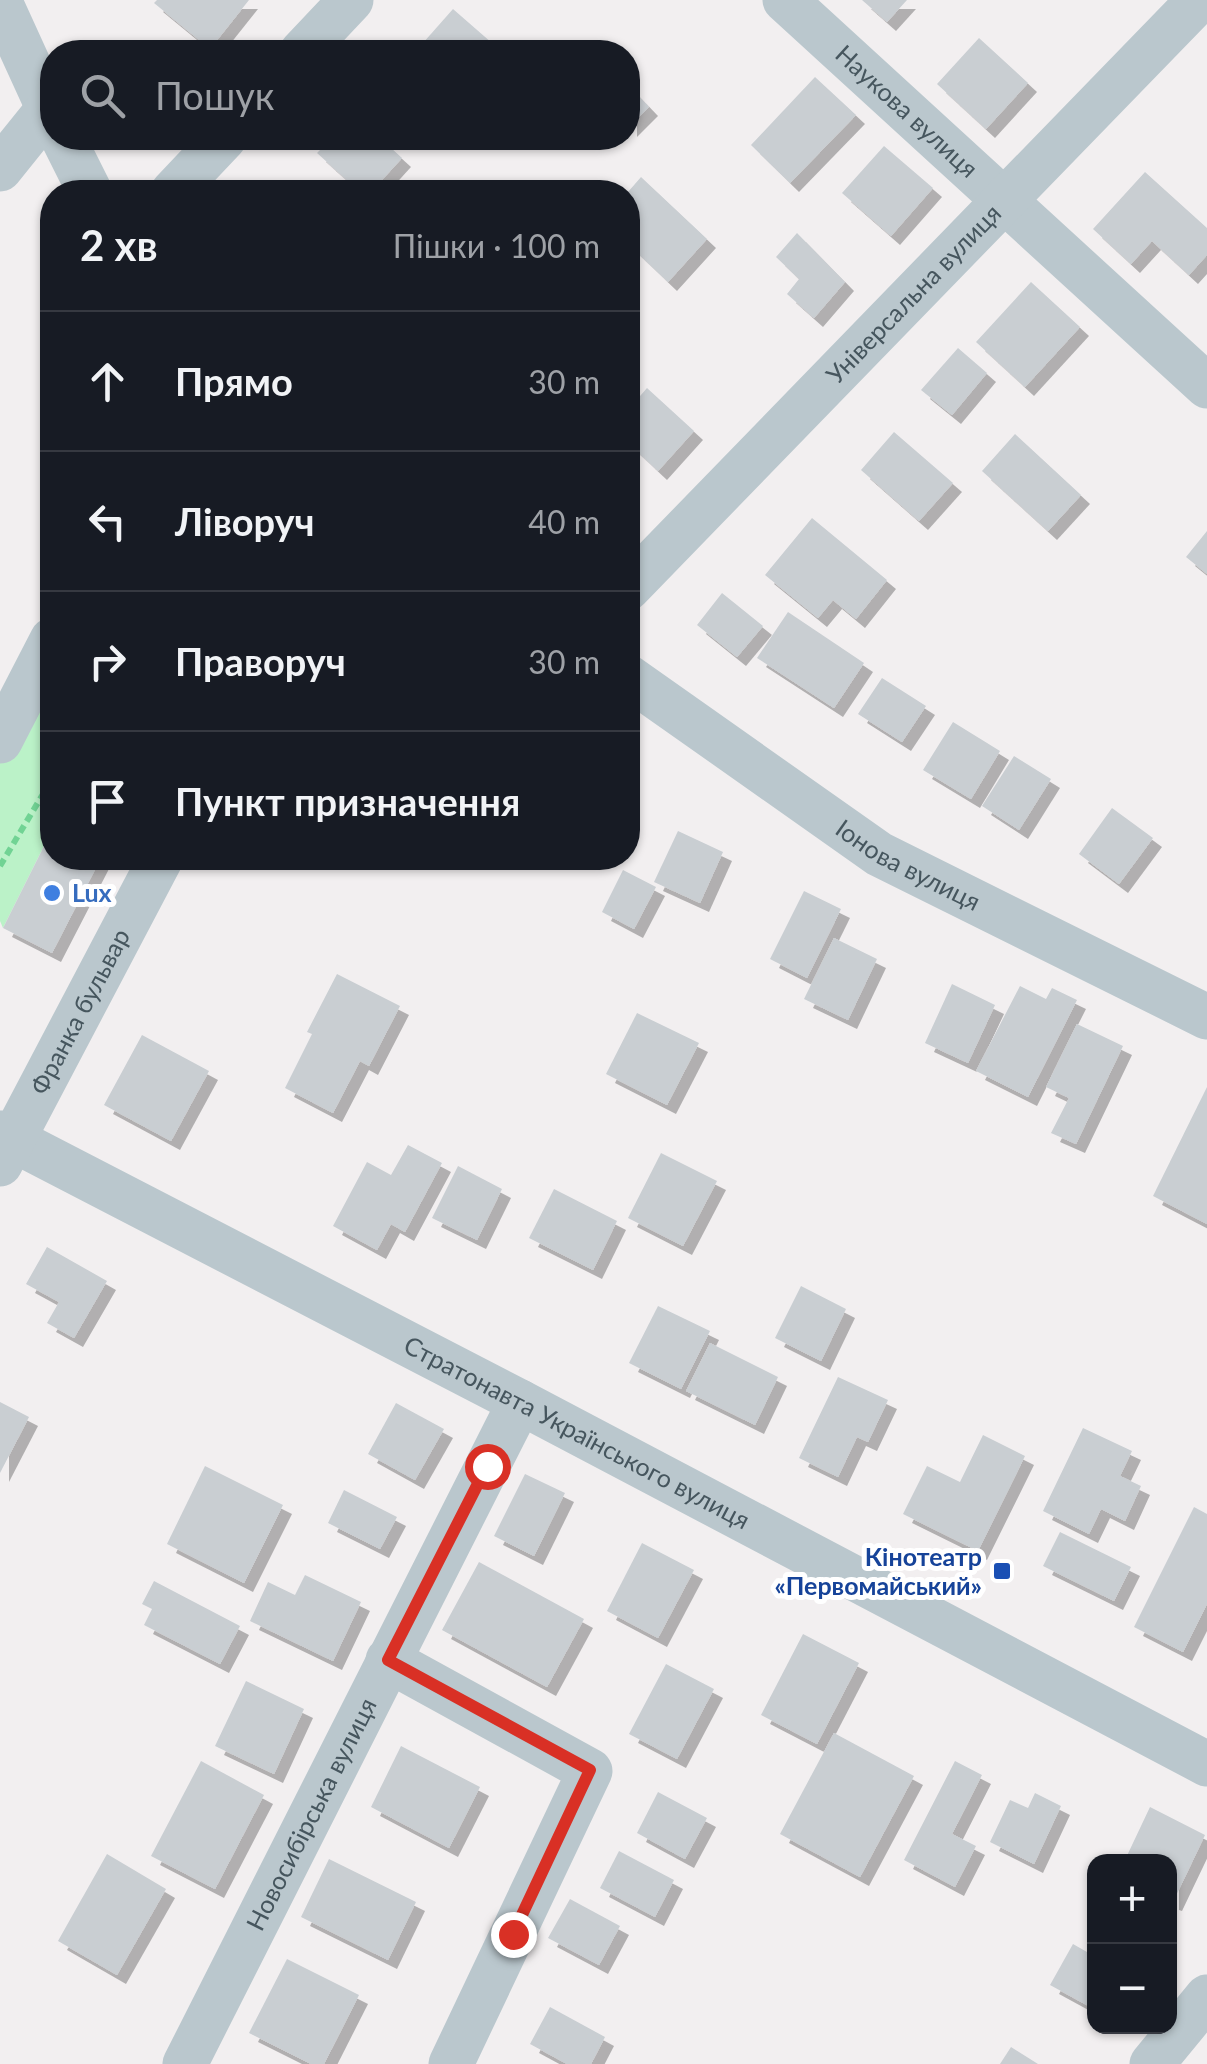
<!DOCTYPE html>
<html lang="uk">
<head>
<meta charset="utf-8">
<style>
	body { margin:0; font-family:Lato,sans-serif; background:#20242c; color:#f1f3f6 }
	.controls { position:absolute; right:30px; bottom:30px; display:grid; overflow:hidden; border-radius:20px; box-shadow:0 2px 8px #0004 }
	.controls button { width:90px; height:90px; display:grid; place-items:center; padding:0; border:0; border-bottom:2px solid #363941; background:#171b24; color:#f1f3f6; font:50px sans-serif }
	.stop { position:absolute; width:30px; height:30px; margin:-22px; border:8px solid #d93025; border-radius:50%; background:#fff }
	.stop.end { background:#d93025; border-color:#fff; box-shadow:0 2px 10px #0008 }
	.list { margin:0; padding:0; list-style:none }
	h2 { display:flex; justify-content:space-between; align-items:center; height:130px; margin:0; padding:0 40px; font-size:42px }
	h2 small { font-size:32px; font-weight:400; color:#9ea1a6 }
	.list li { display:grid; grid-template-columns:65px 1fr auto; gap:30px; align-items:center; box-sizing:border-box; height:140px; padding:0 40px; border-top:2px solid #363941 }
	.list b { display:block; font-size:38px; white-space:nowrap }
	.list em { font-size:32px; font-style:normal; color:#9ea1a6 }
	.icon { flex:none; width:55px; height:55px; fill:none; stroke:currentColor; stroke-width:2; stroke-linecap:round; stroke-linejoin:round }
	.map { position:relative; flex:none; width:1207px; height:2064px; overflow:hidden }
	.search { position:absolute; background:#171b24; box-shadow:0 2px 8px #0004; left:40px; top:40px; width:600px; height:110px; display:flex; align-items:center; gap:25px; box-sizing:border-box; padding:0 35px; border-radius:40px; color:#9ea1a6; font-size:38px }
	.panel { position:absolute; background:#171b24; box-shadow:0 2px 8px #0004; left:40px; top:180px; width:600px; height:690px; border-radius:40px }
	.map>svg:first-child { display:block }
	.green { fill:#bbf2c8 }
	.building { fill:#c9ced2; filter:url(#shadow) }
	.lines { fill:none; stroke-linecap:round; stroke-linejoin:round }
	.path { stroke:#71d394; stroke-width:6; stroke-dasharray:8 5; stroke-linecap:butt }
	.street { stroke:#bac7cd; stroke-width:45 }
	.route { stroke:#d93025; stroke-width:12 }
	.shop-dot { fill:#3f7fe0; stroke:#fff; stroke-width:4 }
	.transit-dot { fill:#1a4fb4; stroke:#fff; stroke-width:4 }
	.labels { text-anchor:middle; stroke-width:10; stroke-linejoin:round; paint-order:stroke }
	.street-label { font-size:25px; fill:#46565e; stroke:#fff }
	.shop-label { font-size:25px; font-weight:bold; fill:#366cbe; stroke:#fff; text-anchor:start }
	.transit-label { font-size:25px; font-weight:bold; fill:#164399; stroke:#fff; text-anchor:end }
</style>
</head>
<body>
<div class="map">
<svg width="1207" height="2064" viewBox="0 0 1207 2064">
	<defs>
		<filter id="shadow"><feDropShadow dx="9" dy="9" stdDeviation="0" flood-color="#0004"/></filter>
	</defs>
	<rect width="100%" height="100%" fill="#f2eff0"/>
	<polygon class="green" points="52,640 52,830 3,928 0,921 0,741"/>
	<g class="building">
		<polygon points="157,0 249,0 210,49 154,3"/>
		<polygon points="862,0 907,0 887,22"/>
		<polygon points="453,9 500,50 497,52 415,52"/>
		<polygon points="979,38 1028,83 986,129 937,84"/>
		<polygon points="815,77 856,115 790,183 751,145"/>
		<polygon points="628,85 649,107 628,128"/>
		<polygon points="332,138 380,138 402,158 371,192 360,192 317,153"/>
		<polygon points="884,146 933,188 891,236 842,193"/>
		<polygon points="1145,172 1207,228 1207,255 1189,275 1152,241 1131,264 1093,229"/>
		<polygon points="641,177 707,239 668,282 628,244 628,233 634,226 628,220 628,192"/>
		<polygon points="797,233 845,282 814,318 787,294 799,279 776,257"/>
		<polygon points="1031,282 1080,327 1025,387 976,342"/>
		<polygon points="958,348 987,373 952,415 921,390"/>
		<polygon points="647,388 694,431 658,471 628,443 628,410"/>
		<polygon points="894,432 953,483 919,521 861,470"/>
		<polygon points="1015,434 1081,495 1048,531 982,471"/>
		<polygon points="812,518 887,580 856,619 833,600 818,618 765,575"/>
		<polygon points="1207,531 1207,574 1186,557"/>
		<polygon points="722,593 763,626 737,657 697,625"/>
		<polygon points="788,612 864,663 834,708 757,658"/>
		<polygon points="882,678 926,706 902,742 858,714"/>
		<polygon points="953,722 1000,751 971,799 923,770"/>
		<polygon points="1014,756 1051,779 1019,830 982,806"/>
		<polygon points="1112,808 1153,838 1119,884 1079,854"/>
		<polygon points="52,830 52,858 101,858 52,953 3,928"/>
		<polygon points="678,831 723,852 700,903 654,882"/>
		<polygon points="623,870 656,887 634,929 602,912"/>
		<polygon points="804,891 841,909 807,978 770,959"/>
		<polygon points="834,938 877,959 848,1020 804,999"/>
		<polygon points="337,974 400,1006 369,1066 360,1061 333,1113 285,1088 312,1034 307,1032"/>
		<polygon points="952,984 995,1005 968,1063 925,1043"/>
		<polygon points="1020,986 1046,999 1052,988 1077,1000 1028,1097 976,1071"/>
		<polygon points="637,1013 699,1043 667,1105 606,1074"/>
		<polygon points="1077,1024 1123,1046 1076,1144 1051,1133 1069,1098 1046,1087"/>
		<polygon points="142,1035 209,1071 171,1141 104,1105"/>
		<polygon points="1207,1087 1207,1224 1153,1196"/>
		<polygon points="408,1145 442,1163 405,1232 391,1224 377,1250 333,1226 367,1162 391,1175"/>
		<polygon points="661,1153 717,1181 683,1246 628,1218"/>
		<polygon points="458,1166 502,1189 477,1240 432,1218"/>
		<polygon points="554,1189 617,1221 593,1270 529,1238"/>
		<polygon points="47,1247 107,1281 74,1338 47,1323 59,1302 26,1284"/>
		<polygon points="801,1286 846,1309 821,1361 775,1338"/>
		<polygon points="658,1306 710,1331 681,1389 629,1363"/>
		<polygon points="710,1343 778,1377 755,1425 686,1391"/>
		<polygon points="838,1377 888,1400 868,1442 857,1437 838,1477 799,1458"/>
		<polygon points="0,1402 29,1417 0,1473"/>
		<polygon points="396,1403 444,1429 415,1480 368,1454"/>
		<polygon points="1083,1428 1132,1451 1120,1476 1141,1486 1125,1521 1101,1509 1089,1534 1043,1511"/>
		<polygon points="983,1435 1025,1456 978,1551 903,1514 927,1466 960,1482"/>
		<polygon points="205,1466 283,1505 244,1583 167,1544"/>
		<polygon points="525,1474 565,1493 534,1556 494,1536"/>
		<polygon points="344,1490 397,1517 380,1549 328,1523"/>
		<polygon points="1194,1507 1207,1514 1207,1604 1183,1652 1134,1627"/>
		<polygon points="1060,1532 1131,1567 1114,1601 1043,1566"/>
		<polygon points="642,1543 694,1570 658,1638 607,1611"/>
		<polygon points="479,1562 584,1619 547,1687 442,1630"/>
		<polygon points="305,1575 361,1602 333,1661 250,1621 268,1582 295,1595"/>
		<polygon points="154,1581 240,1626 220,1664 144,1625 152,1609 142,1604"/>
		<polygon points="803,1634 859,1663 817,1744 761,1715"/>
		<polygon points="666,1664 714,1689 677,1759 629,1734"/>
		<polygon points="246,1681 304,1709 274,1774 215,1746"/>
		<polygon points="834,1733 914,1776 860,1877 780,1834"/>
		<polygon points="401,1746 480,1787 449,1848 371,1807"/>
		<polygon points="201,1761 264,1795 215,1889 151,1856"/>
		<polygon points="955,1761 982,1775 952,1834 976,1846 955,1887 904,1860"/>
		<polygon points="658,1792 707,1818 685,1859 637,1833"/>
		<polygon points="1035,1793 1061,1806 1034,1864 990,1842 1010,1800 1028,1808"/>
		<polygon points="1150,1807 1205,1835 1173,1902 1170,1901 1170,1862 1124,1862"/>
		<polygon points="619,1851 674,1880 655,1917 600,1888"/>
		<polygon points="107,1854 166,1889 117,1975 58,1941"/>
		<polygon points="329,1859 416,1902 388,1960 301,1917"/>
		<polygon points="570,1899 620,1926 599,1965 548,1938"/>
		<polygon points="1073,1944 1094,1956 1094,2009 1050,1985"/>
		<polygon points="287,1959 359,1995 324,2064 311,2064 249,2033"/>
		<polygon points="550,2007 605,2037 591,2064 567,2064 530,2044"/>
		<polygon points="1011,2047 1038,2064 1000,2064"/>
	</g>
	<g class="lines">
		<polyline class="path" points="0,866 52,779"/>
		<g class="street">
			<path id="s1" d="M785,0L1207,386"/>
			<polyline points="0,2 52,116"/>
			<polyline points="302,52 351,0"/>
			<polyline points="63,138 90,192"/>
			<polyline points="0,169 49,108"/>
			<polyline points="173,192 224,138"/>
			<path id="s2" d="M628,588L1199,0"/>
			<path id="s3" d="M628,677L879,854L1207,1017"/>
			<polyline points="0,741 52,640"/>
			<path id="s4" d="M0,1133L520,1402L1207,1764"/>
			<path id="s5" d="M0,1164L161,858"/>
			<polyline points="388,1660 590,1771 451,2064"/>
			<path id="s6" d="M185,2064L520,1402"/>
			<polyline points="1152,2064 1207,1997"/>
		</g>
	</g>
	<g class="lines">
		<polyline class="route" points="487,1466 388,1660 590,1770 513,1934"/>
	</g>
	<circle class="shop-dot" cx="52" cy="893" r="10"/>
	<rect class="transit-dot" x="992" y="1561" width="20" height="20" rx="5"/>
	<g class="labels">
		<g class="street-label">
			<text dy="9" stroke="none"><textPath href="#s1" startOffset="165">Наукова вулиця</textPath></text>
			<text dy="9" stroke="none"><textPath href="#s2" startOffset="410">Універсальна вулиця</textPath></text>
			<text dy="9" stroke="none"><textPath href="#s3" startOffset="338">Іонова вулиця</textPath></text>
			<text dy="9" stroke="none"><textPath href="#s5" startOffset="172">Франка бульвар</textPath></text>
			<text dy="9" stroke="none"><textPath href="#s4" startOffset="650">Стратонавта Українського вулиця</textPath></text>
			<text dy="9" stroke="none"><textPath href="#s6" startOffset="280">Новосибірська вулиця</textPath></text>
		</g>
		<g class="shop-label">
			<text x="72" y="902">Lux</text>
		</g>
		<g class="transit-label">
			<text x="982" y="1566">Кінотеатр<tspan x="982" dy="29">«Первомайський»</tspan></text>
		</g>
	</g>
</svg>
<div class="controls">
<button>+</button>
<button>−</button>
</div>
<div class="stop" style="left:487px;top:1466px"></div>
<div class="stop end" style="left:513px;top:1934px"></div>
<div class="search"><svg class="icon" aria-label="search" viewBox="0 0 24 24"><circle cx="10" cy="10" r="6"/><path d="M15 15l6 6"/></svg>Пошук</div>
<section class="panel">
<h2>2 хв<small>Пішки · 100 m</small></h2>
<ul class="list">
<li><svg class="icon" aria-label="ahead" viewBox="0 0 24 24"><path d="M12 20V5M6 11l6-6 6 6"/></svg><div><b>Прямо</b></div><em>30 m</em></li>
<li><svg class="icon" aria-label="left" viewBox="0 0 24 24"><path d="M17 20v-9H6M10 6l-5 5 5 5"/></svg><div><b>Ліворуч</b></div><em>40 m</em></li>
<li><svg class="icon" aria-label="right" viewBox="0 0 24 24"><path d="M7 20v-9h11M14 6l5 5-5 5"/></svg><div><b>Праворуч</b></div><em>30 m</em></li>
<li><svg class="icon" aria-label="arrive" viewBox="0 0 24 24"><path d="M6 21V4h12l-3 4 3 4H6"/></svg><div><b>Пункт призначення</b></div></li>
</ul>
</section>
</div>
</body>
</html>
